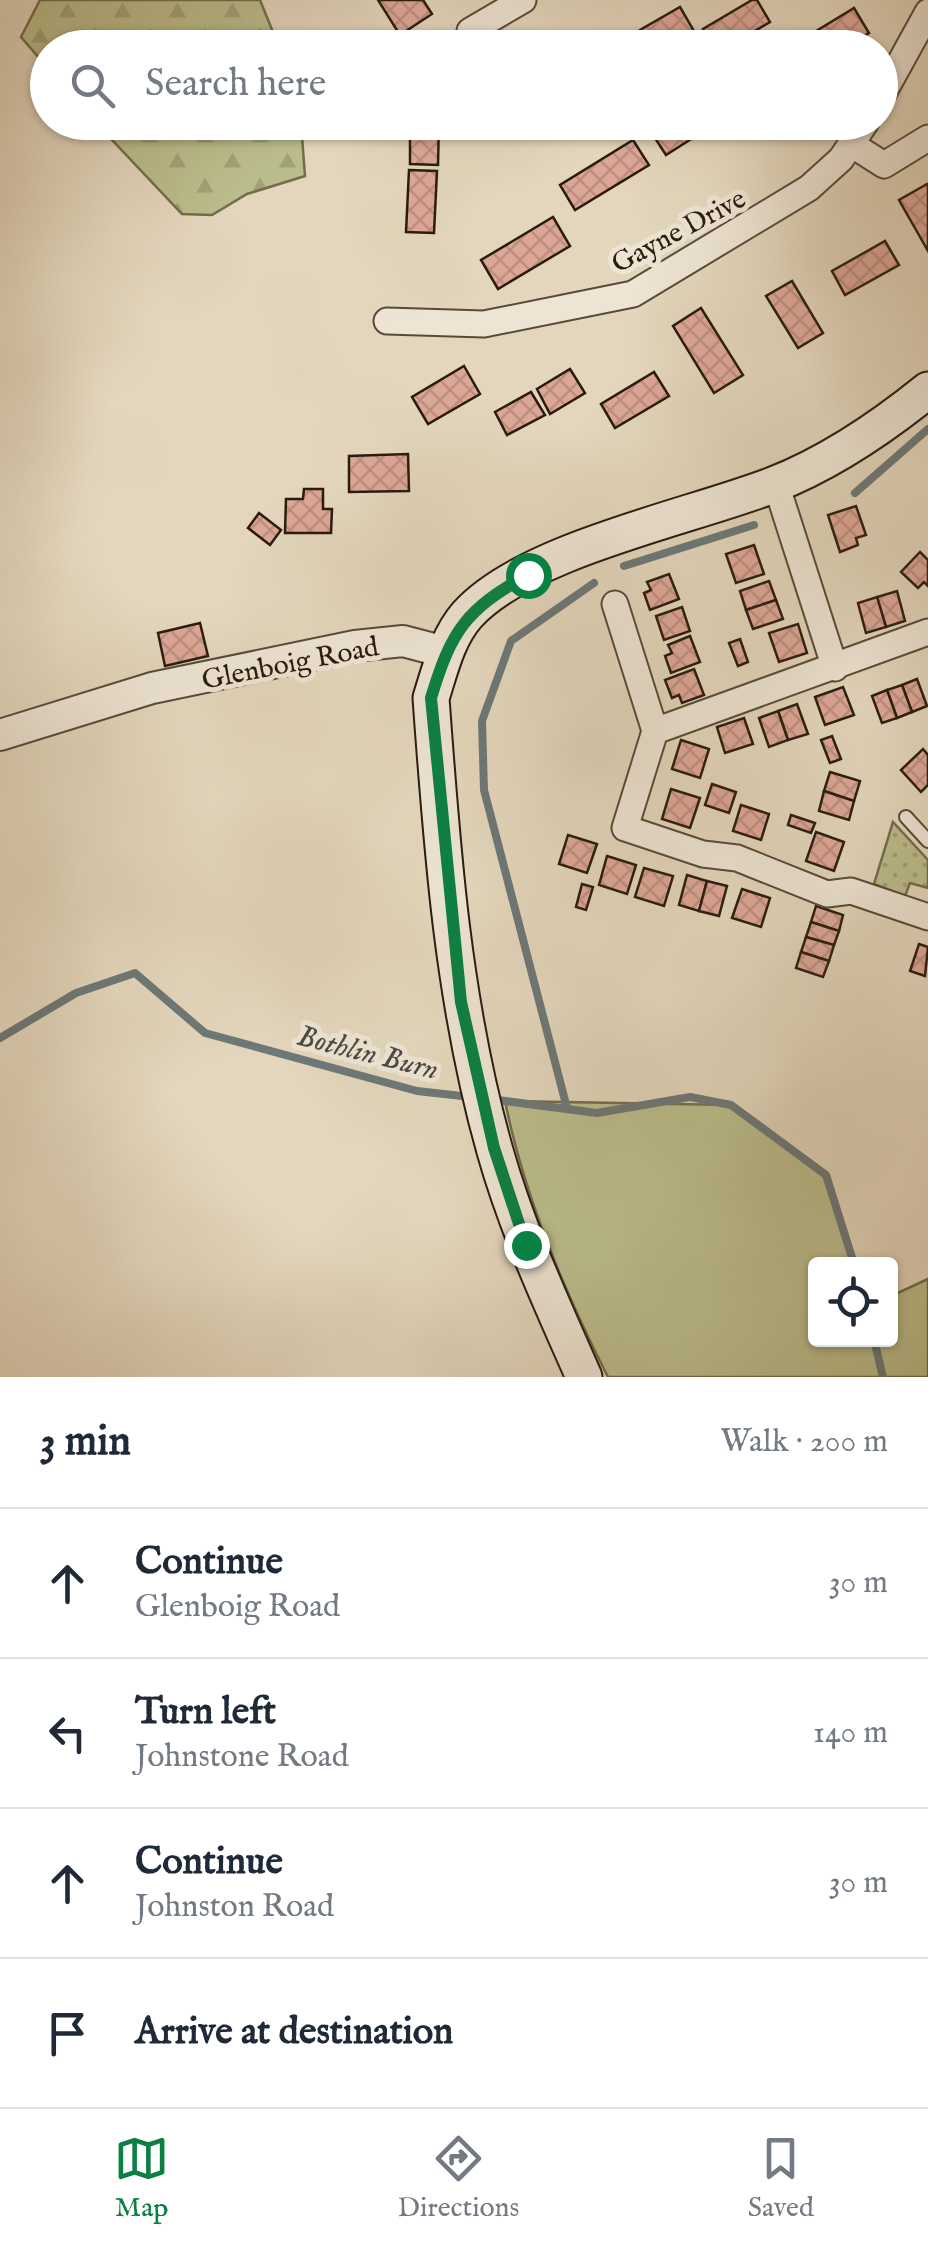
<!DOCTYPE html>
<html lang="en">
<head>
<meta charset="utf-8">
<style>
	body { margin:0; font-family:"IM FELL English",serif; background:#f6f6f7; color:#1f2937 }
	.controls { position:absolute; right:30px; bottom:30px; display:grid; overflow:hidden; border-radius:10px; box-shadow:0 2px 8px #0004 }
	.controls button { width:90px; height:90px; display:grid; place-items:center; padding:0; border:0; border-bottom:2px solid #e0e1e3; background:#fff; color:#1f2937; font:50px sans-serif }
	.stop { position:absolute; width:30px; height:30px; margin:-22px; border:8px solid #0b8043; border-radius:50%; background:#fff }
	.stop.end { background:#0b8043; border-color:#fff; box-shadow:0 2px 10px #0008 }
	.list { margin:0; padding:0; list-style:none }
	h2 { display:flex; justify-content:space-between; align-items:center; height:130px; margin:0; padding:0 40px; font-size:42px }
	h2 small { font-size:32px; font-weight:400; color:#747a83 }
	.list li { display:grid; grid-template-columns:65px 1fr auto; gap:30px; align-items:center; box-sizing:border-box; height:150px; padding:0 40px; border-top:2px solid #e0e1e3 }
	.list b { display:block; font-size:38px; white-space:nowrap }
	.list p { margin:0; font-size:32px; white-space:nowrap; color:#747a83 }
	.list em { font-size:32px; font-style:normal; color:#747a83 }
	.icon { flex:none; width:55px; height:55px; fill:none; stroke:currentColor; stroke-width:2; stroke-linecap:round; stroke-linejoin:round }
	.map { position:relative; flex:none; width:928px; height:1377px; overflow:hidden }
	.search { position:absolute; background:#fff; box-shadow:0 2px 8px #0004; left:30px; right:30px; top:30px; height:110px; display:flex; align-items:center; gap:25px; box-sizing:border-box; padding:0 35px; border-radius:55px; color:#747a83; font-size:38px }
	.sheet { height:730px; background:#fff }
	nav { display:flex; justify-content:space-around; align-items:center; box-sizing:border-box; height:140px; border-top:2px solid #e0e1e3; background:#fff; font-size:28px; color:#747a83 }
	nav a { display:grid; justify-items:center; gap:5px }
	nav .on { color:#0b8043 }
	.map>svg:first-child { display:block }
	.green { fill:#bbbc8b; stroke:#726c4d; stroke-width:2.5 }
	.forest { fill:url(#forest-firs); stroke:#726c4d; stroke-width:2.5 }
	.park { fill:url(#park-dots); stroke:#726c4d; stroke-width:2.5 }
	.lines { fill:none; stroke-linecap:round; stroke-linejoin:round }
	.stream { stroke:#6d7877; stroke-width:8 }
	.building { fill:url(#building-cross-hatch); stroke:#2a1b0f; stroke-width:2.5 }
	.service-casing { stroke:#584a3a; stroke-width:16 }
	.minor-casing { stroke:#584a3a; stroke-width:29 }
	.tertiary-casing { stroke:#584a3a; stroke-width:34 }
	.secondary-casing { stroke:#2a1b0f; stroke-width:39 }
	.service { stroke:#ede4d3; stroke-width:12 }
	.minor { stroke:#ede4d3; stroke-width:25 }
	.tertiary { stroke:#ede4d3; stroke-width:30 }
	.secondary { stroke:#ede4d3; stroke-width:35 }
	.route { stroke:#0b8043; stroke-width:12 }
	.labels { text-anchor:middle; stroke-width:10; stroke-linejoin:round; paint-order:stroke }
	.street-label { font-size:28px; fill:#2a1b0f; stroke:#ede4d3 }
	.water-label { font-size:30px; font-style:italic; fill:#4c4a43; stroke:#ede4d3 }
</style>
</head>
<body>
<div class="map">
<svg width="928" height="1377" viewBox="0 0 928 1377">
	<defs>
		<pattern id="forest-firs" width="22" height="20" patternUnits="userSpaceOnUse" patternTransform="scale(2.5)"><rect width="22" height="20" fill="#bbbc8b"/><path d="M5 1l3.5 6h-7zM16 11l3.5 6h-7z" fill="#a1a177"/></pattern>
		<pattern id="park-dots" width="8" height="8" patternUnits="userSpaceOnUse" patternTransform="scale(2.5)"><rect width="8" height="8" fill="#bbbc8b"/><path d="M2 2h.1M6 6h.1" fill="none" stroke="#a1a177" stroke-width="1.8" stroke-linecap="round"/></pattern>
		<pattern id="building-cross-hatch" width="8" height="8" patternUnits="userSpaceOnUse" patternTransform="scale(2.5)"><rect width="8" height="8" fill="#dda797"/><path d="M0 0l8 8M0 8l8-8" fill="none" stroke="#be8f81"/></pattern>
	</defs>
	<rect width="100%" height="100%" fill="#e3d6bc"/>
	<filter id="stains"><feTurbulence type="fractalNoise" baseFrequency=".002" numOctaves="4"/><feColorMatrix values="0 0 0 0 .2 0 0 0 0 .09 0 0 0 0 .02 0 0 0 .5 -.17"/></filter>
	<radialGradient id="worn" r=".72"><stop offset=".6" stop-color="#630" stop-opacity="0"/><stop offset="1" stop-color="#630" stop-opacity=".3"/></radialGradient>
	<path class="green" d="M505,1101L731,1105L826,1175L853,1264H816V1340H890L891,1296L928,1279V1377H608C564,1291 524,1195 505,1101Z"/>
	<g class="forest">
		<polygon points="40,0 260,0 279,47 48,48 47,67 21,37"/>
		<polygon points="96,123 301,123 305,176 247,194 212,215 182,214"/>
	</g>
	<polygon class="park" points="893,822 928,860 928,888 910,883 905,896 874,884"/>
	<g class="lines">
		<g class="stream">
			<polyline points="855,493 928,429"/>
			<polyline points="624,566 754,525"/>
			<polyline points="0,1038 76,993 135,973 205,1033 417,1091 471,1097"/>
			<polyline points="490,1099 597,1113 690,1097 731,1105 826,1175 854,1264"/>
			<polyline points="567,1108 484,790 482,721 511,641 594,583"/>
			<polyline points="874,1340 883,1377"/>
		</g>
	</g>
	<g class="building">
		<polygon points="378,0 423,0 432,14 400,35"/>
		<polygon points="752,0 757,0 770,22 726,48 714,48 703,29"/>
		<polygon points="680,7 694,31 665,48 650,48 640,30"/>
		<polygon points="854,8 869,33 844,48 804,48 800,41"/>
		<polygon points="410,122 439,122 438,165 410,164"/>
		<polygon points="667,122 718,122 666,155 651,132"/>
		<polygon points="633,140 649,165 575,210 560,185"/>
		<polygon points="409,170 437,171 434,233 406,232"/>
		<polygon points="927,184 928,185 928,251 899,200"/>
		<polygon points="553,217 570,246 498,289 481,260"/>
		<polygon points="885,241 899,265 845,295 832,271"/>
		<polygon points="792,281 823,333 798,348 766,296"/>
		<polygon points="701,308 743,375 714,393 673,326"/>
		<polygon points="464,366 480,394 428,424 412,397"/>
		<polygon points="570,369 585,393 550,414 537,389"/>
		<polygon points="654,372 669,396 615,428 601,404"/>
		<polygon points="531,392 545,415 507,435 495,412"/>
		<polygon points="408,454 409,491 349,492 349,456"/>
		<polygon points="304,489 323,489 323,509 332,509 331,533 285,533 286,499 303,499"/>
		<polygon points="856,506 866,535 856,538 858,545 840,552 828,515"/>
		<polygon points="259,513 281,530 270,545 248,528"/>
		<polygon points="754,545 764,574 736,583 726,554"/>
		<polygon points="920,552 928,560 928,586 924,582 918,588 901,572"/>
		<polygon points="669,574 679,599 650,610 644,593 651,590 647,582"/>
		<polygon points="769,581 776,600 746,610 740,591"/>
		<polygon points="897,591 905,621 886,627 877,597"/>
		<polygon points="877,597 886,627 866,633 858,603"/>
		<polygon points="776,600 783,619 753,629 746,610"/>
		<polygon points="682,607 690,631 664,640 656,616"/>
		<polygon points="200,623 208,656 165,666 158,633"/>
		<polygon points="798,624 807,653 779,662 769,633"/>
		<polygon points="690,636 700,662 671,673 665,656 672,653 668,645"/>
		<polygon points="740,639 748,662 738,666 729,643"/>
		<polygon points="694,669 704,695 682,703 679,695 672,698 665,680"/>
		<polygon points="917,679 927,706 912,712 902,685"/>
		<polygon points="902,685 912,712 897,718 887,690"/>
		<polygon points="843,687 854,715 825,725 815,697"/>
		<polygon points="887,690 897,718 882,723 872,696"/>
		<polygon points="797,704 808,734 788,740 778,711"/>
		<polygon points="778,711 788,740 769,747 759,718"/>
		<polygon points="744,718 753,744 725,753 717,727"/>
		<polygon points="832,736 841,759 830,763 821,740"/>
		<polygon points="681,740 709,749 700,778 672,769"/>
		<polygon points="923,749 928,755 928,785 921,792 901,770"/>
		<polygon points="830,772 860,781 854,801 824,791"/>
		<polygon points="712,784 736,792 729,813 705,805"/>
		<polygon points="671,789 700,798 690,828 662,819"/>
		<polygon points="824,791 854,801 849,820 819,811"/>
		<polygon points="741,805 769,814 761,840 733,831"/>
		<polygon points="791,815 815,823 811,833 788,825"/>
		<polygon points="816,832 844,842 834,871 806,861"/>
		<polygon points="568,835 597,844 587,873 559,864"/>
		<polygon points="607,856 636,865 627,894 599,885"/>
		<polygon points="644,868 673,876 664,906 635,897"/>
		<polygon points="687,875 707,881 699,911 679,905"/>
		<polygon points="707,881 727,886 719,916 699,911"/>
		<polygon points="582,884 593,887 586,910 576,907"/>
		<polygon points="742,889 770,898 761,927 732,918"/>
		<polygon points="816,906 843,915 839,931 811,922"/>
		<polygon points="811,922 839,931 834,945 806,937"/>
		<polygon points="806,937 834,945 829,961 801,952"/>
		<polygon points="919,944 928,947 925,976 910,971"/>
		<polygon points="801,952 829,961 823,977 796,968"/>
	</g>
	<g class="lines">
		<defs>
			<polyline id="service" points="906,817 928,841"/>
			<g id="minor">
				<polyline points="470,31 523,0"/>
				<polyline points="880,99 928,12"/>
				<polyline points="851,144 884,165 928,138"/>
				<polyline points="387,321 484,324 633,294 809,188 841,159 866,122"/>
				<polyline points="776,484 835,668"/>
				<polyline points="615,604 655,731"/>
				<polyline points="928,632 655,731 625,828 703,854 737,858 827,894 851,891 928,917"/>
			</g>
			<polyline id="tertiary" points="0,735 152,688 355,646 403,641 445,652"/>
			<path id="secondary" d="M584,1377C551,1302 517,1229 495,1151C453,1003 442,850 431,698C440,670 447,638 467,615C525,550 691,517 773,485C830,463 881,428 928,390"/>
		</defs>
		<use href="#service" class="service-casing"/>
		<use href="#minor" class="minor-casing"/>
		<use href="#tertiary" class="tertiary-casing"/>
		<use href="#secondary" class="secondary-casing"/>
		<use href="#service" class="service"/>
		<use href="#minor" class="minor"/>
		<use href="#tertiary" class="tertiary"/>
		<use href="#secondary" class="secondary"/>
	</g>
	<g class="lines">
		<path class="route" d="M526,1245L494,1148L461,1002L431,698C451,631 466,609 528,575"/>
	</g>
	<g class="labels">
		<g class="street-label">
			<text transform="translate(678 230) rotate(-28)" y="10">Gayne Drive</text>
			<text transform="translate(290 662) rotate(-11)" y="10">Glenboig Road</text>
		</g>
		<g class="water-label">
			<text transform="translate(368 1052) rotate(14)" y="10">Bothlin Burn</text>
		</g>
	</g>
	<rect width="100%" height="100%" filter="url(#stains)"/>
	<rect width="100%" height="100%" fill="url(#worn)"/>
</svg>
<div class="controls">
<button><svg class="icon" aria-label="locate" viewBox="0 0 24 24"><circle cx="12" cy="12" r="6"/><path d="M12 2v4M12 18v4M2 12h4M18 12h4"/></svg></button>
</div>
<div class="stop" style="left:528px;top:575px"></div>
<div class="stop end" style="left:526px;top:1245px"></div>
<div class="search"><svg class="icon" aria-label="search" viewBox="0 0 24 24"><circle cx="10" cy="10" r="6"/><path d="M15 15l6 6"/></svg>Search here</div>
</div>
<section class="sheet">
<h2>3 min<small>Walk · 200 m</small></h2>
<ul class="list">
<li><svg class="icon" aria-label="ahead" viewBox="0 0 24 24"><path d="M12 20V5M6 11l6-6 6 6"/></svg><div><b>Continue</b><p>Glenboig Road</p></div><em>30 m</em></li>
<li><svg class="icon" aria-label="left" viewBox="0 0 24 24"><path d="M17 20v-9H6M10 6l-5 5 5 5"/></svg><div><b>Turn left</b><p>Johnstone Road</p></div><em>140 m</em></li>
<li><svg class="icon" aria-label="ahead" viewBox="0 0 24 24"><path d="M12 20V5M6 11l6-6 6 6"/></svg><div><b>Continue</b><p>Johnston Road</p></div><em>30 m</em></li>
<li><svg class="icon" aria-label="arrive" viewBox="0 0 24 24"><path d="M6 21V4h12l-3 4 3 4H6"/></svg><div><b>Arrive at destination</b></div></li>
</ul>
</section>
<nav>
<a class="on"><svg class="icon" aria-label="map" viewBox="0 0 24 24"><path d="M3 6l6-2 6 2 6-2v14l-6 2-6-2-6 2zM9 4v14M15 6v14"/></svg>Map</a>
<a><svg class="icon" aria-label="directions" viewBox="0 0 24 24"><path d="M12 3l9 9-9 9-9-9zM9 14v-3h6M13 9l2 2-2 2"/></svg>Directions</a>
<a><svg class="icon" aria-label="saved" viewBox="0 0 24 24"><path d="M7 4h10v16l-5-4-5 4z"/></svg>Saved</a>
</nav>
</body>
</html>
